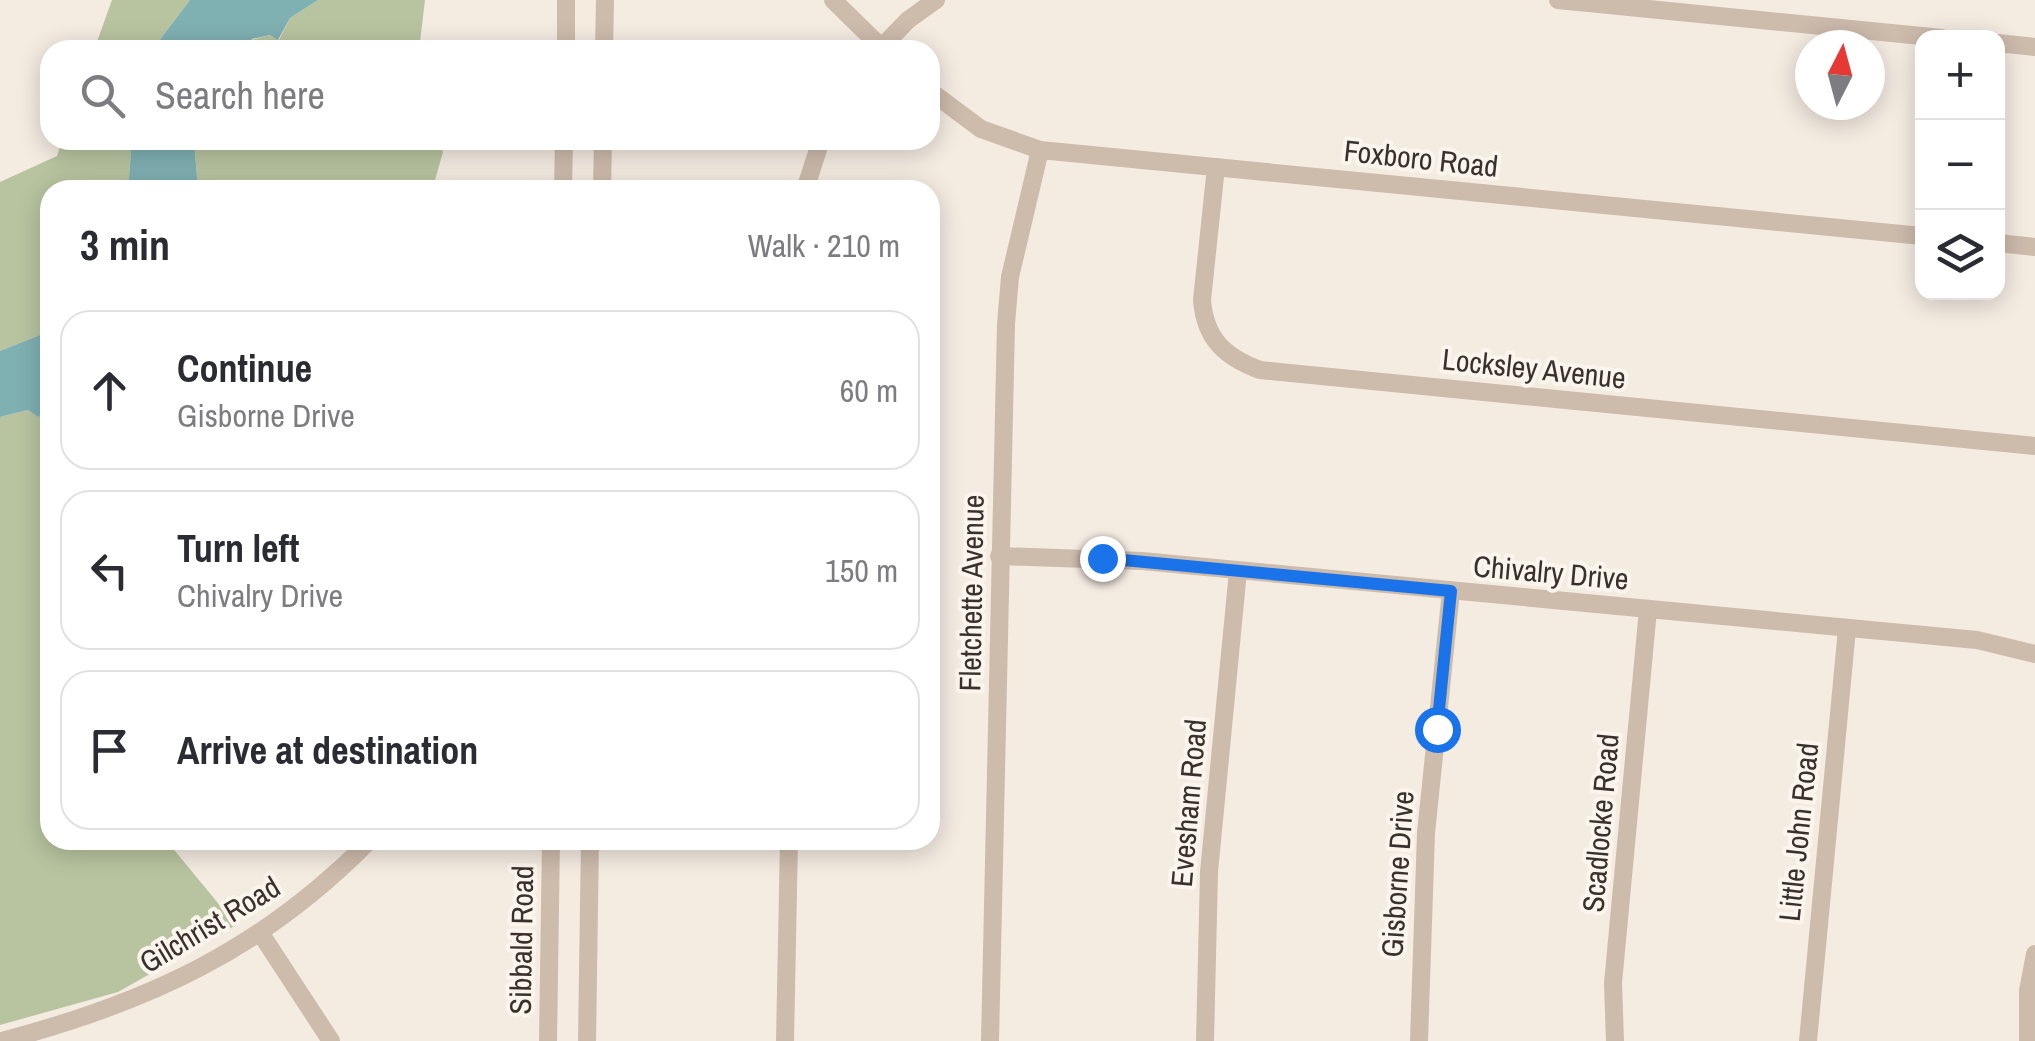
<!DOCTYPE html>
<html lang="en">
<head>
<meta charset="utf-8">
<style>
	body { margin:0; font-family:"Archivo Narrow",sans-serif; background:#f7f7f7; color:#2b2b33 }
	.controls { position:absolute; right:30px; top:30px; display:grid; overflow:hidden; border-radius:20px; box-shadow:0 5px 25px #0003 }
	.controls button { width:90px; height:90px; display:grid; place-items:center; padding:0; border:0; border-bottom:2px solid #e1e1e2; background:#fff; color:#2b2b33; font:50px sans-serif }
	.compass { position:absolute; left:1795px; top:30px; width:90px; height:90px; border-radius:50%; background:#fff; box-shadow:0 5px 25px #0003; rotate:6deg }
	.stop { position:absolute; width:30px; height:30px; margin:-22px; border:8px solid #1a73e8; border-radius:50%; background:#fff }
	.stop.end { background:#1a73e8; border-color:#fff; box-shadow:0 2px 10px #0008 }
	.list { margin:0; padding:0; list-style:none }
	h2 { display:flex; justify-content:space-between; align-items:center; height:130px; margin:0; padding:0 40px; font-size:42px }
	h2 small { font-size:32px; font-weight:400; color:#7c7c81 }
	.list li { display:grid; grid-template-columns:65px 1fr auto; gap:30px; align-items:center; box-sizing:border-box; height:160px; margin:0 20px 20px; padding:0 20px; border:2px solid #e1e1e2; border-radius:30px }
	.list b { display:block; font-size:38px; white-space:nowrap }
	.list p { margin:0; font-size:32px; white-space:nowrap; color:#7c7c81 }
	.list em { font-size:32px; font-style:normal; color:#7c7c81 }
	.icon { flex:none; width:55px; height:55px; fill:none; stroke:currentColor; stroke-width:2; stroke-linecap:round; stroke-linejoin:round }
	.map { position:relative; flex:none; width:2035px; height:1041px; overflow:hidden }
	.search { position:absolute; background:#fff; box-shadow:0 5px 25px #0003; left:40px; top:40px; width:900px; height:110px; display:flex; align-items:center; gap:25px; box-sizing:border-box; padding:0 35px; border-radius:30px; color:#7c7c81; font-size:38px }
	.panel { position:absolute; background:#fff; box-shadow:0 5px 25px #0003; left:40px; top:180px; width:900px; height:670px; border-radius:30px }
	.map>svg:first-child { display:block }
	.green { fill:#b8c4a0 }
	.water { fill:#7fb0b2 }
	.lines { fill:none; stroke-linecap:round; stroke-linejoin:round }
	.minor { stroke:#cdbbac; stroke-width:18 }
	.route { stroke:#1a73e8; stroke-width:12 }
	.labels { text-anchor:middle; stroke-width:8; stroke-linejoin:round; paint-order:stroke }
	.street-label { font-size:30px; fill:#3b302b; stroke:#fbf5ee }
</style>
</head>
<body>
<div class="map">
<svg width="2035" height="1041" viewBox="0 0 2035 1041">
	<rect width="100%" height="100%" fill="#f4ebe1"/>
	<g class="green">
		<polygon points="112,0 190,0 152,50 94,50"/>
		<polygon points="318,0 425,0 419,50 249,50 251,40 270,35 279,40 290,18"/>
		<polygon points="62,140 132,140 128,190 50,190 50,331 0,351 0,182 57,156"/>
		<polygon points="194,140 437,140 443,152 435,180 428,190 198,190"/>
		<polygon points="50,408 50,840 166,840 236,925 118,992 0,1025 0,417 28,410 38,417"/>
	</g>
	<g class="water">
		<polygon points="190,0 318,0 290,18 278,40 270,35 252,39 249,50 152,50"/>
		<polygon points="132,140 194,140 198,190 128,190"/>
		<polygon points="50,331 50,408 38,417 28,410 0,417 0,351"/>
	</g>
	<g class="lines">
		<g class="minor">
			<polyline points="833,0 884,50"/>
			<polyline points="1558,0 1942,38"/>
			<polyline points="1998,43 2035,47"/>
			<polyline points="566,50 566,0"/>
			<polyline points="604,50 605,0"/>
			<polyline points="879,50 908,20 936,0"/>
			<polyline points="930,91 981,129 1040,150 1922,236"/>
			<path d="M1216,167L1202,300C1205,339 1225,357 1260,370L2035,446"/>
			<polyline points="563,190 564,140"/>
			<polyline points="602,190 603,140"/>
			<polyline points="805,190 821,140"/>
			<polyline points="1998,243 2035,247"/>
			<polyline points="999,556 1142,561 1977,640 2035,654"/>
			<polyline points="261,934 331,1041"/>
			<path d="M2,1041C149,1002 262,950 370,840"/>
			<polyline points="548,1041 551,840"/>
			<polyline points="587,1041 590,840"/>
			<polyline points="785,1041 789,840"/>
			<polyline points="990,1041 1006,324 1010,277 1040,150"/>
			<polyline points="1205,1041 1209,872 1238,571"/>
			<polyline points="1419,1041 1426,833 1451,591"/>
			<polyline points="1615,1041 1613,983 1648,610"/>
			<polyline points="1808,1041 1847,629"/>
			<polyline points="2028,1041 2028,991 2035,954"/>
		</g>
	</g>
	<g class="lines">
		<polyline class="route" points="1102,558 1451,591 1437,729"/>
	</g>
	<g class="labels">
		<g class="street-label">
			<text transform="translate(1421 159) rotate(6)" y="10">Foxboro Road</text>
			<text transform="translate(1534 369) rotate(6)" y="10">Locksley Avenue</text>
			<text transform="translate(1551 573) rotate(5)" y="10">Chivalry Drive</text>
			<text transform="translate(972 593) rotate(-89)" y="10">Fletchette Avenue</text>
			<text transform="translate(1189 803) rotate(-85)" y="10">Evesham Road</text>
			<text transform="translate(1601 823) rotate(-85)" y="10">Scadlocke Road</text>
			<text transform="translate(1799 832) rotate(-84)" y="10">Little John Road</text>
			<text transform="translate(1398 874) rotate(-86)" y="10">Gisborne Drive</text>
			<text transform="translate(210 925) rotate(-31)" y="10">Gilchrist Road</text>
			<text transform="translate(522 940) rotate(-89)" y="10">Sibbald Road</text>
		</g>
	</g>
</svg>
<div class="controls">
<button>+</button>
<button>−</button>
<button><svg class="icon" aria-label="layers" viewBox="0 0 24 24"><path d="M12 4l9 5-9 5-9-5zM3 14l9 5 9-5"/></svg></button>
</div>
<svg class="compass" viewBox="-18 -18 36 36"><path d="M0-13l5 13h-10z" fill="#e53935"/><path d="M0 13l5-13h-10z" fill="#7c7c81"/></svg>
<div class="stop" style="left:1437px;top:729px"></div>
<div class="stop end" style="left:1102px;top:558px"></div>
<div class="search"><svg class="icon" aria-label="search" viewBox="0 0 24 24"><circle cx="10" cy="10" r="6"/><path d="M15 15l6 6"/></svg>Search here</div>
<section class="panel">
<h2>3 min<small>Walk · 210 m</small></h2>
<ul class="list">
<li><svg class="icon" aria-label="ahead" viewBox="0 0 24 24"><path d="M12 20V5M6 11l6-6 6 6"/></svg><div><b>Continue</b><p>Gisborne Drive</p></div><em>60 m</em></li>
<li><svg class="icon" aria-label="left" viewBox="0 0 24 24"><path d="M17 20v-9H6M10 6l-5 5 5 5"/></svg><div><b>Turn left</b><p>Chivalry Drive</p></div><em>150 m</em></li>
<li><svg class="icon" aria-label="arrive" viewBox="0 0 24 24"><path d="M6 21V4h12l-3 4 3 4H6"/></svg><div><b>Arrive at destination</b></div></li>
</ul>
</section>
</div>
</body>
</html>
